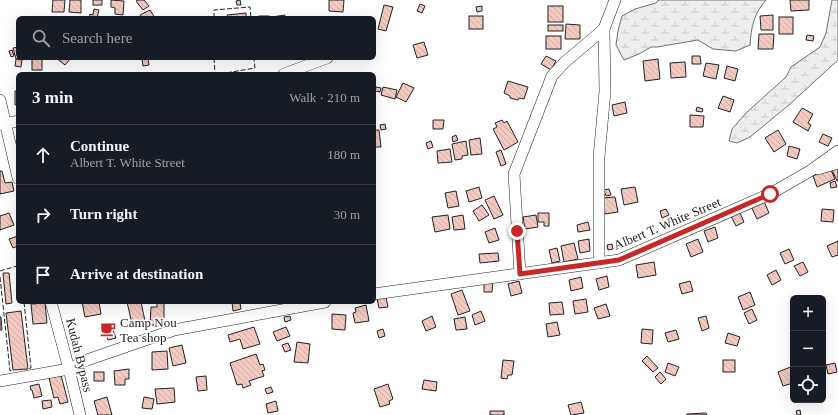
<!DOCTYPE html>
<html lang="en">
<head>
<meta charset="utf-8">
<style>
	body { margin:0; font-family:Georgia,serif; background:#242831; color:#f1f3f6 }
	.controls { position:absolute; right:12px; bottom:12px; display:grid; overflow:hidden; border-radius:6px; box-shadow:0 4px 16px #0002 }
	.controls button { width:36px; height:36px; display:grid; place-items:center; padding:0; border:0; border-bottom:1px solid #363941; background:#171b24; color:#f1f3f6; font:20px sans-serif }
	.stop { position:absolute; width:12px; height:12px; margin:-9px; border:3px solid #c62828; border-radius:50%; background:#fff }
	.stop.end { background:#c62828; border-color:#fff; box-shadow:0 1px 4px #0008 }
	.list { margin:0; padding:0; list-style:none }
	h2 { display:flex; justify-content:space-between; align-items:center; height:52px; margin:0; padding:0 16px; font-size:17px }
	h2 small { font-size:13px; font-weight:400; color:#9ea1a6 }
	.list li { display:grid; grid-template-columns:26px 1fr auto; gap:12px; align-items:center; box-sizing:border-box; height:60px; padding:0 16px; border-top:1px solid #363941 }
	.list b { display:block; font-size:15px; white-space:nowrap }
	.list p { margin:0; font-size:13px; white-space:nowrap; color:#9ea1a6 }
	.list em { font-size:13px; font-style:normal; color:#9ea1a6 }
	.icon { flex:none; width:22px; height:22px; fill:none; stroke:currentColor; stroke-width:2; stroke-linecap:round; stroke-linejoin:round }
	.map { position:relative; flex:none; width:838px; height:415px; overflow:hidden }
	.search { position:absolute; background:#171b24; box-shadow:0 4px 16px #0002; left:16px; top:16px; width:360px; height:44px; display:flex; align-items:center; gap:10px; box-sizing:border-box; padding:0 14px; border-radius:6px; color:#9ea1a6; font-size:15px }
	.panel { position:absolute; background:#171b24; box-shadow:0 4px 16px #0002; left:16px; top:72px; width:360px; height:232px; border-radius:6px }
	.map>svg:first-child { display:block }
	.wetland { fill:url(#wetland-marsh); stroke:#6f6f6f }
	.building { fill:url(#building-back-hatch); stroke:#222 }
	.lines { fill:none; stroke-linecap:round; stroke-linejoin:round }
	.minor-casing { stroke:#222; stroke-width:12 }
	.minor { stroke:#fff; stroke-width:11 }
	.fence { stroke:#222; stroke-width:1; stroke-dasharray:5 2; stroke-linecap:butt }
	.route { stroke:#c62828; stroke-width:5 }
	.labels { text-anchor:middle; stroke-width:3; stroke-linejoin:round; paint-order:stroke }
	.street-label { font-size:13px; fill:#222; stroke:#fff }
	.poi-label { font-size:13px; fill:#222; stroke:#fff; text-anchor:start }
</style>
</head>
<body>
<div class="map">
<svg width="838" height="415" viewBox="0 0 838 415">
	<defs>
		<pattern id="wetland-marsh" width="20" height="14" patternUnits="userSpaceOnUse"><rect width="20" height="14" fill="#eee"/><path d="M1 5h8M5 5V1M11 12h8M15 12V8" fill="none" stroke="#ccc"/></pattern>
		<pattern id="building-back-hatch" width="6" height="6" patternUnits="userSpaceOnUse"><rect width="6" height="6" fill="#f3c9c0"/><path d="M-1 5l2 2M0 0l6 6M5-1l2 2" fill="none" stroke="#d0aca5"/></pattern>
	</defs>
	<rect width="100%" height="100%" fill="#fff"/>
	<g class="wetland">
		<path d="M659,0H766C754,13 751,28 750,45L736,51L713,49L698,40L657,47H651L639,54L624,60L616,45L618,31L622,16L635,9L656,3Z"/>
		<polygon points="832,0 838,0 838,60 790,104 750,137 737,143 729,141 732,129 746,113 786,77 791,67 820,47 826,33"/>
	</g>
	<g class="building">
		<polygon points="53,0 65,0 64,12 52,12"/>
		<polygon points="70,0 81,0 81,13 69,12"/>
		<rect x="93" y="0" width="9" height="5"/>
		<polygon points="111,0 124,1 123,15 115,14 115,8 111,7"/>
		<polygon points="138,0 144,0 149,6 143,10 136,1"/>
		<polygon points="240,0 241,5 237,5 236,1"/>
		<polygon points="329,0 344,0 343,12 329,11"/>
		<polygon points="790,0 809,0 809,10 791,11"/>
		<polygon points="420,4 425,6 422,13 417,11"/>
		<polygon points="384,5 393,7 386,31 378,29"/>
		<polygon points="482,6 482,11 477,12 476,7"/>
		<rect x="548" y="6" width="15" height="16"/>
		<polygon points="94,9 99,10 97,18 89,18 90,14 93,15"/>
		<polygon points="150,10 155,18 142,18 140,15"/>
		<polygon points="246,13 246,18 228,18 227,15"/>
		<polygon points="285,15 285,18 272,18 272,17"/>
		<polygon points="773,15 773,30 761,30 760,16"/>
		<rect x="259" y="16" width="10" height="2"/>
		<rect x="469" y="16" width="14" height="13"/>
		<rect x="779" y="17" width="14" height="17"/>
		<polygon points="566,24 580,25 580,39 565,39"/>
		<rect x="548" y="25" width="15" height="6"/>
		<polygon points="759,34 774,34 773,49 758,49"/>
		<polygon points="807,35 814,36 813,41 806,40"/>
		<rect x="546" y="36" width="15" height="13"/>
		<polygon points="424,42 428,55 417,58 413,45"/>
		<polygon points="18,47 18,58 20,58 16,59 13,48"/>
		<polygon points="12,50 14,56 11,57 9,51"/>
		<polygon points="546,56 556,61 551,70 541,64"/>
		<polygon points="692,56 700,56 701,64 692,64"/>
		<rect x="32" y="58" width="10" height="12"/>
		<polygon points="56,58 71,58 65,65"/>
		<polygon points="148,58 149,65 143,66 142,59"/>
		<polygon points="16,59 22,60 21,67 15,66"/>
		<polygon points="658,59 660,79 645,81 643,61"/>
		<polygon points="685,62 686,77 671,78 670,63"/>
		<polygon points="706,63 719,65 716,79 703,76"/>
		<polygon points="727,66 738,69 735,81 724,78"/>
		<polygon points="508,81 528,87 524,99 519,98 518,100 510,98 510,96 504,93"/>
		<polygon points="403,83 414,88 406,102 396,97"/>
		<polygon points="376,87 381,88 380,92 375,91"/>
		<polygon points="383,87 397,90 395,99 381,95"/>
		<polygon points="15,91 18,91 18,104 15,105"/>
		<polygon points="723,96 734,100 730,112 718,108"/>
		<polygon points="625,102 627,113 614,116 612,105"/>
		<polygon points="697,107 703,109 702,112 696,111"/>
		<polygon points="802,108 813,114 808,123 811,125 808,131 793,122"/>
		<polygon points="690,115 704,116 703,127 690,127"/>
		<polygon points="433,120 444,120 443,129 433,129"/>
		<polygon points="502,120 504,123 507,121 518,142 504,150 493,129 497,127 495,123"/>
		<polygon points="385,124 386,129 381,130 380,125"/>
		<polygon points="374,130 379,130 381,147 374,147"/>
		<polygon points="778,130 786,144 774,152 765,138"/>
		<polygon points="823,134 832,138 828,146 819,142"/>
		<polygon points="456,135 458,140 453,142 452,137"/>
		<polygon points="480,138 482,154 471,155 469,140"/>
		<polygon points="431,141 433,147 428,149 426,143"/>
		<polygon points="466,141 468,155 462,156 462,159 455,160 452,144"/>
		<polygon points="789,146 800,149 797,159 787,156"/>
		<polygon points="450,149 452,162 438,163 437,151"/>
		<polygon points="501,150 506,164 501,166 496,152"/>
		<polygon points="838,167 838,181 837,181 832,170"/>
		<polygon points="830,168 835,179 817,187 813,176"/>
		<polygon points="0,171 2,171 5,183 12,182 14,191 0,194"/>
		<polygon points="835,181 837,187 831,188 830,183"/>
		<polygon points="479,187 482,198 469,202 466,191"/>
		<polygon points="635,187 638,202 624,205 621,189"/>
		<polygon points="609,189 611,195 606,196 604,190"/>
		<polygon points="456,191 459,206 448,208 445,193"/>
		<polygon points="494,196 503,215 494,219 485,200"/>
		<polygon points="615,197 618,212 605,214 603,198"/>
		<polygon points="763,199 769,213 757,219 750,204"/>
		<polygon points="482,205 489,215 479,221 473,211"/>
		<polygon points="666,209 669,215 662,218 660,211"/>
		<polygon points="822,209 834,210 833,222 821,221"/>
		<polygon points="9,213 14,225 0,230 0,216"/>
		<polygon points="538,213 549,213 549,226 544,226 544,222 538,222"/>
		<polygon points="740,213 744,222 736,226 731,216"/>
		<polygon points="448,215 450,229 435,232 432,217"/>
		<polygon points="463,215 465,229 454,230 452,217"/>
		<polygon points="536,215 538,227 525,229 523,217"/>
		<polygon points="588,222 590,230 578,232 577,225"/>
		<polygon points="715,227 718,238 708,242 704,231"/>
		<polygon points="495,228 499,240 489,243 485,232"/>
		<polygon points="18,236 18,246 13,248 9,239"/>
		<polygon points="589,239 590,251 580,253 578,241"/>
		<polygon points="698,239 703,252 691,257 686,244"/>
		<polygon points="838,241 838,255 832,257 827,246"/>
		<polygon points="574,243 578,259 564,262 561,246"/>
		<polygon points="612,244 613,249 608,250 607,245"/>
		<polygon points="557,248 560,261 552,263 549,250"/>
		<polygon points="789,249 794,260 785,264 780,253"/>
		<polygon points="498,253 499,261 480,263 479,254"/>
		<polygon points="654,262 656,275 638,278 636,265"/>
		<polygon points="803,262 808,272 800,276 794,266"/>
		<polygon points="776,270 781,280 772,285 767,275"/>
		<polygon points="3,273 9,273 12,303 6,304"/>
		<polygon points="607,276 609,287 599,290 596,279"/>
		<polygon points="581,277 583,288 571,291 569,280"/>
		<polygon points="484,280 493,280 492,292 484,292"/>
		<polygon points="519,281 522,293 511,296 508,284"/>
		<polygon points="690,281 693,291 682,294 679,284"/>
		<polygon points="462,290 470,311 458,315 451,294"/>
		<polygon points="750,292 755,305 743,310 738,297"/>
		<polygon points="386,297 388,307 379,308 377,298"/>
		<polygon points="586,299 588,312 575,314 573,301"/>
		<polygon points="82,302 99,302 101,314 85,317"/>
		<polygon points="127,302 141,302 145,321 132,324"/>
		<polygon points="232,302 240,302 241,309 233,311"/>
		<polygon points="562,302 564,314 550,315 549,303"/>
		<polygon points="45,303 47,323 33,324 31,304"/>
		<polygon points="157,303 164,303 164,319 159,319 159,325 150,325 151,307 157,307"/>
		<polygon points="606,304 610,316 598,319 594,308"/>
		<polygon points="366,305 369,321 355,323 353,313 356,312 355,308"/>
		<polygon points="752,309 757,320 749,324 744,313"/>
		<polygon points="21,311 28,369 13,370 6,313"/>
		<polygon points="481,311 485,321 475,325 472,315"/>
		<polygon points="332,314 346,315 345,330 332,329"/>
		<polygon points="290,316 291,320 285,322 284,317"/>
		<polygon points="432,316 436,327 426,331 422,321"/>
		<polygon points="706,316 709,328 702,331 698,318"/>
		<polygon points="0,317 1,317 2,330 0,330"/>
		<polygon points="465,317 467,329 456,330 454,319"/>
		<polygon points="557,322 560,335 548,337 546,324"/>
		<polygon points="111,325 116,338 108,340 104,328"/>
		<polygon points="254,327 260,344 243,349 240,339 230,342 228,335"/>
		<polygon points="286,327 290,336 277,341 273,332"/>
		<polygon points="383,329 385,336 379,338 377,331"/>
		<polygon points="642,329 653,330 652,344 641,343"/>
		<polygon points="676,330 679,339 668,342 665,333"/>
		<polygon points="728,333 740,337 737,346 725,343"/>
		<polygon points="297,342 310,344 308,363 294,362"/>
		<polygon points="288,343 291,350 285,352 282,345"/>
		<polygon points="182,345 186,363 173,366 169,348"/>
		<polygon points="167,351 168,369 152,370 152,352"/>
		<polygon points="256,354 260,365 263,364 265,370 262,371 264,376 249,381 251,385 243,388 242,384 237,385 230,363"/>
		<polygon points="647,356 658,368 653,372 642,361"/>
		<polygon points="503,360 514,361 512,375 508,375 507,379 501,378"/>
		<rect x="723" y="360" width="12" height="12"/>
		<polygon points="668,363 679,367 675,376 665,372"/>
		<polygon points="835,363 837,372 828,374 826,365"/>
		<polygon points="793,366 793,383 783,386 778,372"/>
		<polygon points="129,369 129,379 125,379 125,385 115,385 114,371"/>
		<rect x="94" y="372" width="10" height="9"/>
		<polygon points="660,372 666,379 661,384 655,377"/>
		<polygon points="61,375 68,402 60,404 58,397 54,398 49,378"/>
		<polygon points="206,376 207,390 198,391 196,377"/>
		<polygon points="424,380 437,382 436,391 422,389"/>
		<polygon points="39,384 42,396 34,398 32,390 31,390 30,386"/>
		<polygon points="388,384 393,399 389,401 390,404 380,407 374,389"/>
		<polygon points="271,387 273,392 267,394 265,389"/>
		<polygon points="174,388 175,402 157,404 155,389"/>
		<polygon points="107,397 112,415 98,415 94,401"/>
		<polygon points="144,397 154,399 152,409 142,408"/>
		<polygon points="51,400 52,407 43,409 42,401"/>
		<polygon points="276,401 278,411 268,413 266,404"/>
		<polygon points="581,402 584,413 571,415 568,405"/>
		<polygon points="800,410 801,415 797,415 796,411"/>
		<rect x="490" y="411" width="14" height="4"/>
		<polygon points="706,413 707,415 687,415 687,414"/>
	</g>
	<g class="lines">
		<defs>
			<g id="minor">
				<polyline points="284,74 327,58"/>
				<polyline points="0,100 18,178"/>
				<polyline points="0,125 18,121"/>
				<polyline points="818,169 838,163"/>
				<polyline points="599,263 599,157 605,91 604,29 615,0"/>
				<polyline points="520,274 514,174 552,76 565,62 604,29"/>
				<polyline points="374,294 619,260 770,194 810,171 838,151"/>
				<polyline points="51,302 69,369 80,415"/>
				<polyline points="0,381 69,369 87,360 174,330 325,302"/>
			</g>
		</defs>
		<use href="#minor" class="minor-casing"/>
		<use href="#minor" class="minor"/>
		<g class="fence">
			<polyline points="214,18 214,10 250,7 251,18"/>
			<polyline points="214,58 215,74"/>
			<polyline points="220,74 255,68 254,58"/>
			<polyline points="0,271 17,266 18,268"/>
			<polyline points="0,277 10,371 13,370"/>
			<polyline points="24,302 31,368 28,369"/>
		</g>
	</g>
	<g class="lines">
		<polyline class="route" points="517,231 520,274 619,260 770,194"/>
	</g>
	<defs>
		<symbol id="cafe-bare" viewBox="-9 -9 18 18"><path d="M-5.5-4.5H6V0H3Q3 3.5 0 3.5H-2.5Q-5.5 3.5-5.5 0ZM3-3.2v2h1.7v-2ZM-6 4.5H4V6H-6Z" fill="#c62828" stroke="#fff" stroke-width="2.5" paint-order="stroke"/></symbol>
	</defs>
	<g fill-rule="evenodd">
		<use href="#cafe-bare" x="97" y="318" width="22" height="22"/>
	</g>
	<g class="labels">
		<g class="street-label">
			<text transform="translate(667 223) rotate(-23)" y="5">Albert T. White Street</text>
			<text transform="translate(80 355) rotate(76)" y="5">Kudah Bypass</text>
		</g>
		<g class="poi-label">
			<text x="120" y="327">Camp Nou<tspan x="120" dy="15">Tea shop</tspan></text>
		</g>
	</g>
</svg>
<div class="controls">
<button>+</button>
<button>−</button>
<button><svg class="icon" aria-label="locate" viewBox="0 0 24 24"><circle cx="12" cy="12" r="6"/><path d="M12 2v4M12 18v4M2 12h4M18 12h4"/></svg></button>
</div>
<div class="stop" style="left:770px;top:194px"></div>
<div class="stop end" style="left:517px;top:231px"></div>
<div class="search"><svg class="icon" aria-label="search" viewBox="0 0 24 24"><circle cx="10" cy="10" r="6"/><path d="M15 15l6 6"/></svg>Search here</div>
<section class="panel">
<h2>3 min<small>Walk · 210 m</small></h2>
<ul class="list">
<li><svg class="icon" aria-label="ahead" viewBox="0 0 24 24"><path d="M12 20V5M6 11l6-6 6 6"/></svg><div><b>Continue</b><p>Albert T. White Street</p></div><em>180 m</em></li>
<li><svg class="icon" aria-label="right" viewBox="0 0 24 24"><path d="M7 20v-9h11M14 6l5 5-5 5"/></svg><div><b>Turn right</b></div><em>30 m</em></li>
<li><svg class="icon" aria-label="arrive" viewBox="0 0 24 24"><path d="M6 21V4h12l-3 4 3 4H6"/></svg><div><b>Arrive at destination</b></div></li>
</ul>
</section>
</div>
</body>
</html>
